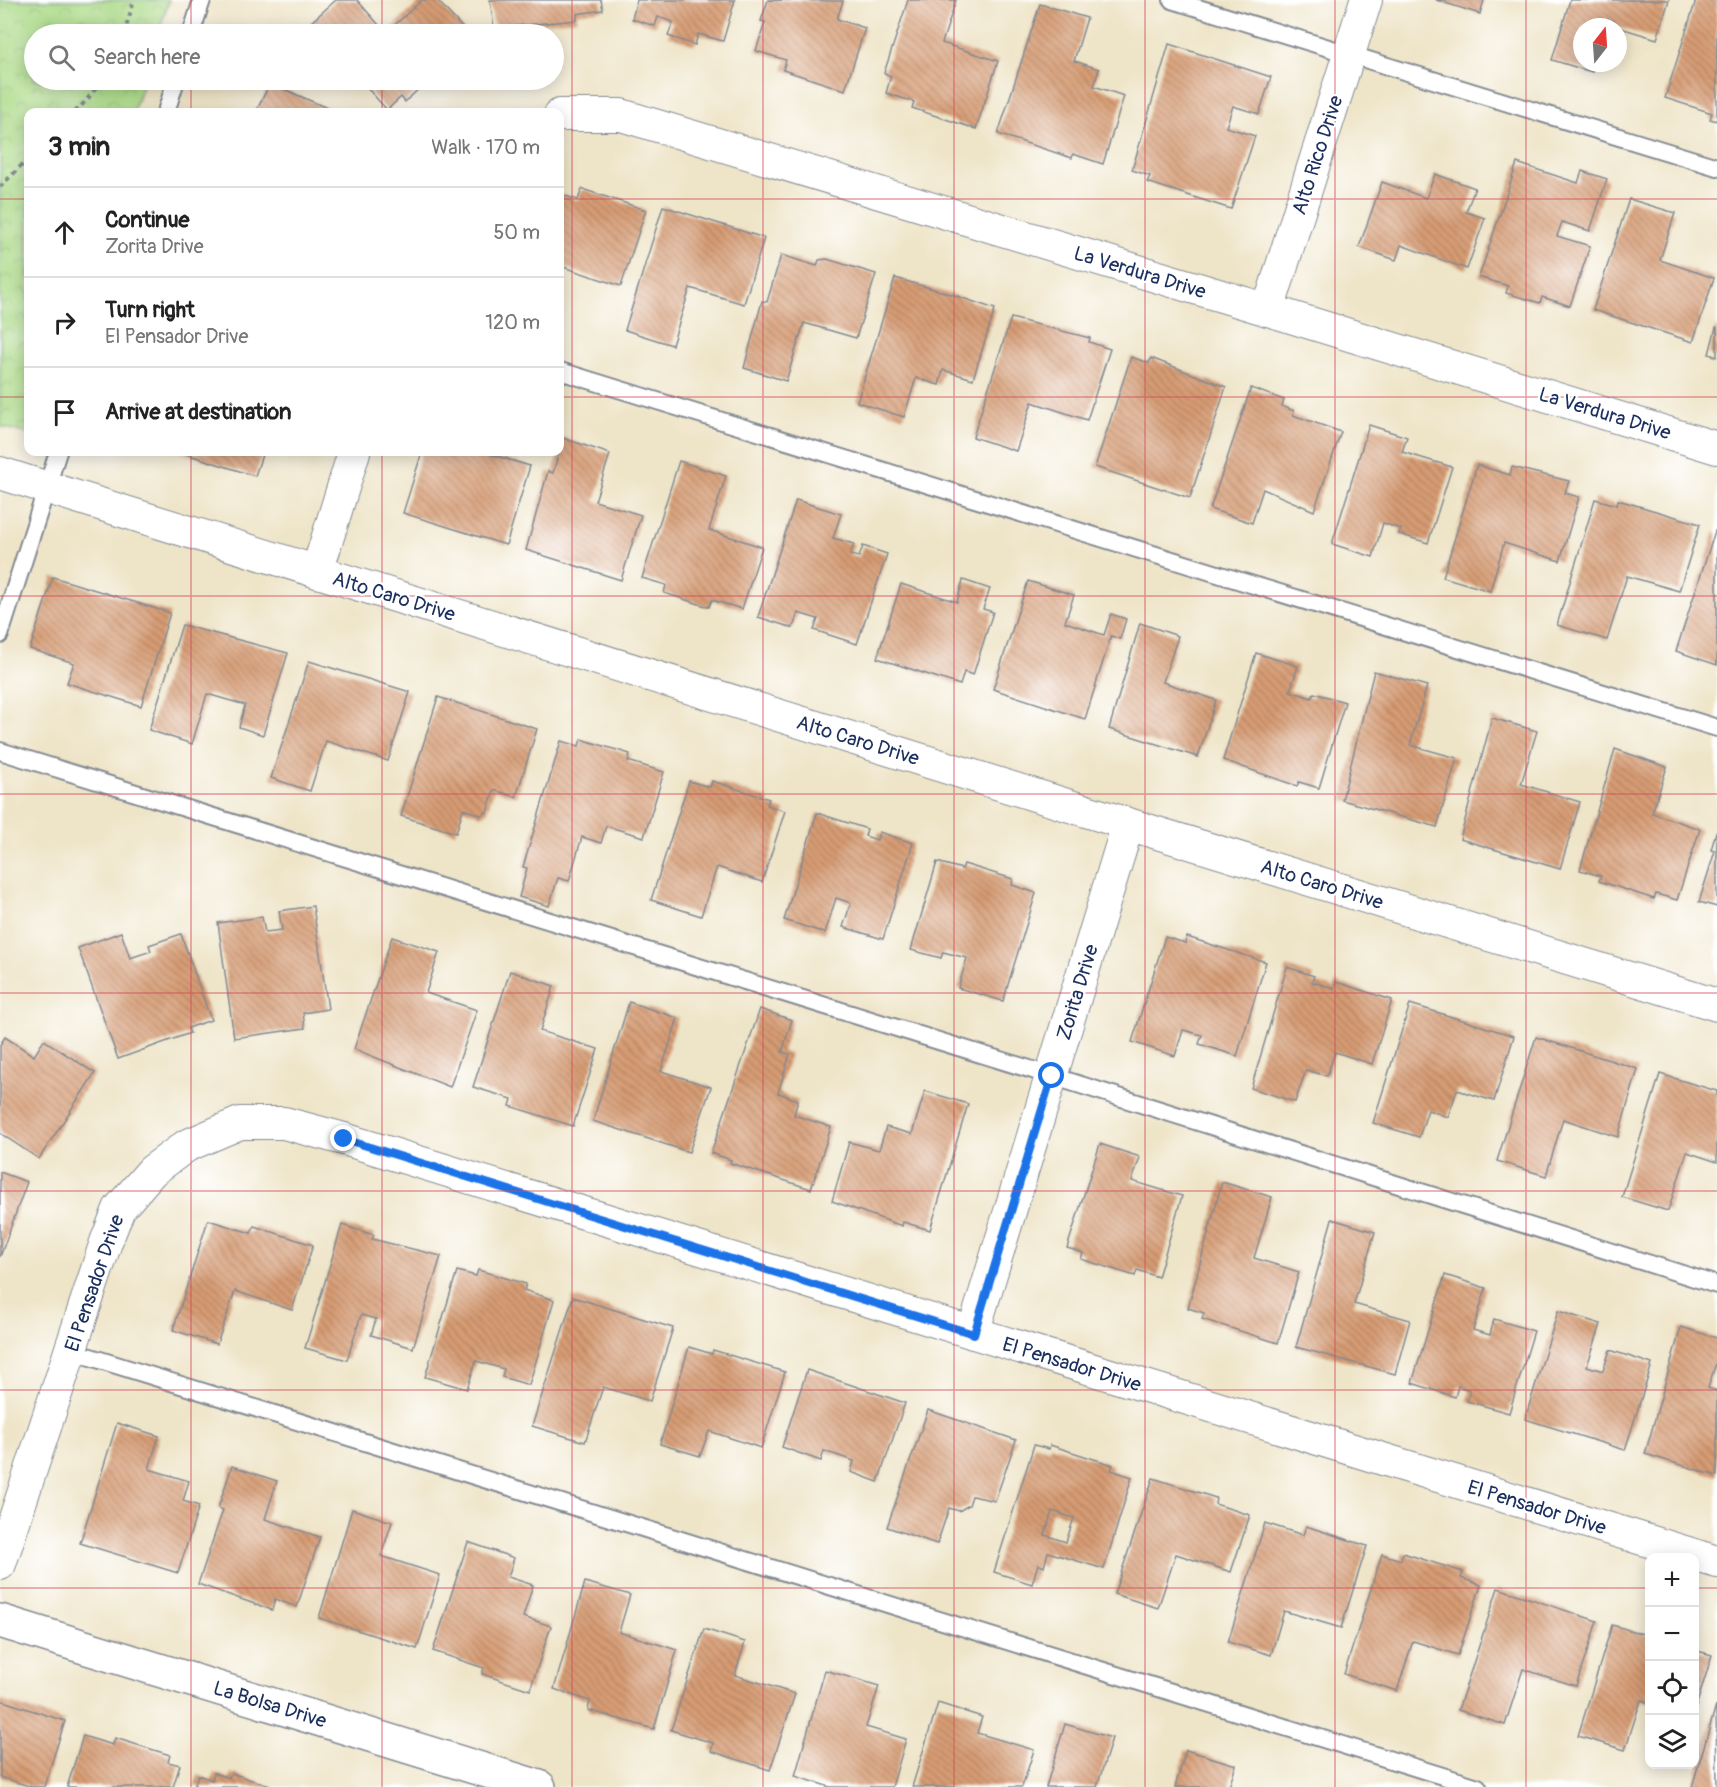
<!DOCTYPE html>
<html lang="en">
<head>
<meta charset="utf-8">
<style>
	body { margin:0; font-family:Pangolin,sans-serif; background:#f6f6f6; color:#222 }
	.controls { position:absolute; right:18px; bottom:18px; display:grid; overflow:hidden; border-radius:12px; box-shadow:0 3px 15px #0003 }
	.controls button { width:54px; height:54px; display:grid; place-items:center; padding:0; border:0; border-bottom:2px solid #e0e0e0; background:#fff; color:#222; font:30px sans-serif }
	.compass { position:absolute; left:1573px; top:18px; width:54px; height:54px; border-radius:50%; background:#fff; box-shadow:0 3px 15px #0003; rotate:17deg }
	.stop { position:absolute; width:18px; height:18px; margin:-14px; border:4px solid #1a73e8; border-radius:50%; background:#fff }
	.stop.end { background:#1a73e8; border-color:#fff; box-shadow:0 2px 6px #0008 }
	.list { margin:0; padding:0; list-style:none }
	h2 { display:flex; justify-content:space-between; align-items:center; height:78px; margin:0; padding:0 24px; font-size:26px }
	h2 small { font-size:20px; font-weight:400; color:#767676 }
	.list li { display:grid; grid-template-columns:39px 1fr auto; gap:18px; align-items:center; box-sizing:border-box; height:90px; padding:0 24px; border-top:2px solid #e0e0e0 }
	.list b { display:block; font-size:22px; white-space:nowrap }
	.list p { margin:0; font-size:20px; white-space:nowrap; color:#767676 }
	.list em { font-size:20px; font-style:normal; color:#767676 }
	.icon { flex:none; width:33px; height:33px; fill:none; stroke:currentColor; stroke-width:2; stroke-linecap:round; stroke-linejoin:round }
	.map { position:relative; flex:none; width:1717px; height:1787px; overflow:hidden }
	.search { position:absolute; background:#fff; box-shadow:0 3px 15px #0003; left:24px; top:24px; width:540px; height:66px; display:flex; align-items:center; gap:15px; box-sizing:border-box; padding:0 21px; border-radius:33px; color:#767676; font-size:22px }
	.panel { position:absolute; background:#fff; box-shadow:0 3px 15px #0003; left:24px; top:108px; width:540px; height:348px; border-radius:12px }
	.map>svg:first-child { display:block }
	.park { fill:url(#park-crowns); stroke:#638472; stroke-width:1.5 }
	.building { fill:url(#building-back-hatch); fill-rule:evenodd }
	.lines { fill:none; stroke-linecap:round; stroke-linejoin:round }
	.service-casing { stroke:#848a92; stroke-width:20 }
	.minor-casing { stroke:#848a92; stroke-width:34 }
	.tertiary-casing { stroke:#848a92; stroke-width:36 }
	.path { stroke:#848a92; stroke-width:4; stroke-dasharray:4.5 4.5; stroke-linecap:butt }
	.service { stroke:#fff; stroke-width:16 }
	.minor { stroke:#fff; stroke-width:32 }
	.tertiary { stroke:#fff; stroke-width:33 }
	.route { stroke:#1a73e8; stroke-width:8 }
	.grid { fill:none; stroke:#d1495b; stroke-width:1.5; stroke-opacity:0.55 }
	.labels { text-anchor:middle; stroke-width:4.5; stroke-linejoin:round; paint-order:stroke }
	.street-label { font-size:20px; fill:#1b2f5e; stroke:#fff }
</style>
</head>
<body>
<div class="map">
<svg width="1717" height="1787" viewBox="0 0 1717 1787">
	<defs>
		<pattern id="park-crowns" width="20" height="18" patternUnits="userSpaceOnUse" patternTransform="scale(1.5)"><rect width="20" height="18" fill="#abda87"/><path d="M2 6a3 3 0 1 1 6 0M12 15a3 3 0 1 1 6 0" fill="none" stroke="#93bb77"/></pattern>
		<pattern id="building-back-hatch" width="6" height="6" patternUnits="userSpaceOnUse" patternTransform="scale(1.5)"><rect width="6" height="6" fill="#d79c73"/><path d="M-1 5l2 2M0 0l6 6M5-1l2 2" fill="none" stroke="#ae8062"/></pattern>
	</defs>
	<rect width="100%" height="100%" fill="#fff"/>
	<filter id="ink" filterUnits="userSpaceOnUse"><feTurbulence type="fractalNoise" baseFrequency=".0167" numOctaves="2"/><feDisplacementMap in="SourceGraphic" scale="12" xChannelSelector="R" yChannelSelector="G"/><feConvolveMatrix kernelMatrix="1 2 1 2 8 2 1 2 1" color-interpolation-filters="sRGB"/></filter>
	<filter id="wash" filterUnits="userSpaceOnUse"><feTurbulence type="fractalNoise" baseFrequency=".008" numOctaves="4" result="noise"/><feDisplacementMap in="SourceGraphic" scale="24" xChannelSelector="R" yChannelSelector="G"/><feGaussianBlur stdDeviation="1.35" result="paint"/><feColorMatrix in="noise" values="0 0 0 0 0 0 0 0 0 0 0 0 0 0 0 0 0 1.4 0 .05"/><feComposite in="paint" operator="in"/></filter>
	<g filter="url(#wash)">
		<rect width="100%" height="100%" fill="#eee4c7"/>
		<polygon class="park" points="0,0 169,0 158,34 34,34 34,80 144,80 133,112 28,112 28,434 0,426"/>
		<g id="blocks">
			<g class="building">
				<polygon points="336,0 357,0 386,33 422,0 437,0 468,34 319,34 309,24"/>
				<polygon points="490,0 601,0 603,10 577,14 577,20 494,28"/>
				<polygon points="637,0 735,0 723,41 698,34 695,45 668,36 673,22 658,17 655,26 632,19"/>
				<polygon points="768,0 843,1 837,19 865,28 845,90 783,70 786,60 756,51 765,22 761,21"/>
				<polygon points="908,0 956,0 942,43 998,61 976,129 912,108 914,102 886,93 891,76 884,73"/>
				<polygon points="1436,0 1484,0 1480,14"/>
				<polygon points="1570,0 1669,0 1657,39 1611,25 1613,21 1608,19 1606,27 1582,27 1582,63 1595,63 1592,72 1552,60"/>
				<polygon points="1696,0 1717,0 1717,121 1710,119 1712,113 1665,98"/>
				<polygon points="1040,4 1087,18 1074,61 1099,69 1094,86 1124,96 1103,164 1073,154 1072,158 998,134"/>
				<polygon points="1169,44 1271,77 1259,114 1233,106 1226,127 1255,136 1231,209 1147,182 1150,176 1132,170"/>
				<polygon points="360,80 428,80 405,102 401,97 387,110"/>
				<polygon points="270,83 336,112 256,112"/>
				<polygon points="1517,163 1578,183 1582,171 1607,179 1590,231 1562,222 1557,236 1590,246 1570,306 1542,297 1540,303 1506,293 1508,286 1479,277"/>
				<polygon points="1435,174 1475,188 1466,212 1485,218 1467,269 1401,245 1396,260 1359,247 1382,182 1426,198"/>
				<polygon points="582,189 646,210 621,286 560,266 560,194 578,200"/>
				<polygon points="1629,199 1675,213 1660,260 1714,278 1693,342 1593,310"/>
				<polygon points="663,206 764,238 744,304 690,288 672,345 625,330"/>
				<polygon points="781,255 817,266 819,260 827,259 876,274 856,338 804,323 786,381 744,368 762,301 767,302"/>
				<polygon points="895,278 951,294 995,309 973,379 943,370 939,385 916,378 904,417 857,402"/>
				<polygon points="1011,318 1090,338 1089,342 1110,349 1087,420 1032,402 1016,451 973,437"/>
				<polygon points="1716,327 1717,327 1717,357 1709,354"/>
				<polygon points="1131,357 1149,363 1151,358 1226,387 1190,498 1095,467"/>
				<polygon points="1251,388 1284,400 1282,406 1294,411 1293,415 1341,432 1314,511 1263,489 1252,523 1210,509"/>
				<polygon points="1369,425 1407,437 1402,452 1452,467 1428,543 1399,534 1401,529 1383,523 1373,557 1332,544"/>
				<polygon points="563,438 610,454 595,501 641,515 621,580 526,550 548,471 553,473"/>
				<polygon points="180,452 263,452 255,476"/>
				<polygon points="422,452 483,452 530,466 506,545 403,513"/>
				<polygon points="679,461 726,476 709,530 762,547 742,609 712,600 709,607 664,593 666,585 642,578"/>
				<polygon points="1477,465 1510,475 1512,467 1569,481 1565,493 1579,497 1560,561 1504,543 1490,591 1443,577"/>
				<polygon points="1595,499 1617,505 1618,500 1700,524 1679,591 1627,576 1607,640 1557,625"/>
				<polygon points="796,500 841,514 833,538 854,544 850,555 859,557 863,546 887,554 857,644 814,630 818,619 798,613 793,628 758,617"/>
				<polygon points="1715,531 1717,532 1717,665 1676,651"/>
				<polygon points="53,577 170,613 141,706 67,683 74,663 30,649"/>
				<polygon points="963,580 990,589 983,609 993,612 973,675 964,672 960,685 877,658 901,584 957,602"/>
				<polygon points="1028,581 1074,595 1065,622 1104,635 1111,614 1126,619 1120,639 1111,636 1085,719 993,689"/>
				<polygon points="1140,623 1178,636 1163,682 1216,700 1198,757 1109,729"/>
				<polygon points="182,625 288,653 263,735 239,727 245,705 207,694 192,744 149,730"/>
				<polygon points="1256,653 1298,666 1290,691 1312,698 1314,693 1345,702 1319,788 1299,782 1297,786 1223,760"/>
				<polygon points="309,661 410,692 388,761 326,741 310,791 271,778"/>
				<polygon points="1374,671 1427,686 1410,745 1457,758 1437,827 1342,800"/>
				<polygon points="438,697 537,729 516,797 494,790 487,812 481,815 463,809 456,833 401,816"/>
				<polygon points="1492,718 1537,731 1521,784 1580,802 1560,869 1460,839"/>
				<polygon points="581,739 630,754 628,761 664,772 644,837 606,826 601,843 582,837 569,881 558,878 549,906 519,897 527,868 523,867 561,741 579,746"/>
				<polygon points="1615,749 1667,767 1652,813 1700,829 1677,900 1656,894 1654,899 1599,881 1601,876 1580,870"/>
				<polygon points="689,781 710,787 712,781 769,799 767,805 785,811 762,882 717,867 701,916 651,900"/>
				<polygon points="817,813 867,829 865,836 877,840 879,832 913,843 883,939 843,927 851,903 836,898 825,933 784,920"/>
				<polygon points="1716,832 1717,832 1717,907 1699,902 1715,851 1711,850"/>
				<polygon points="937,862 962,869 964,864 1013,879 1012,885 1036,893 1003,1001 958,988 967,958 943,952 941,958 911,950"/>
				<polygon points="313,906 328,1009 303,1013 305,1028 234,1038 218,923 262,917 265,932 282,930 279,911"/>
				<polygon points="121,932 130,958 151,951 149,945 181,934 211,1020 188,1028 190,1033 118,1059 78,948"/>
				<polygon points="392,937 439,952 426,993 477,1010 450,1087 354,1049"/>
				<polygon points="1165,937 1185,943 1187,937 1266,962 1237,1056 1199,1044 1202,1035 1183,1030 1175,1056 1132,1042"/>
				<polygon points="1287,967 1314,976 1312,982 1334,988 1336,982 1392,1000 1372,1064 1335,1052 1327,1076 1306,1070 1295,1102 1251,1088"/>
				<polygon points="510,971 554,986 540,1031 598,1049 573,1126 510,1106 512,1099 473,1087"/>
				<polygon points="629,1002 678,1018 661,1071 711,1087 689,1152 593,1121"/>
				<polygon points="1410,1004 1514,1036 1494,1101 1457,1090 1448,1117 1428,1110 1419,1137 1373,1123"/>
				<polygon points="760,1009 792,1020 782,1052 790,1054 778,1093 798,1100 794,1115 831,1127 811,1189 730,1163 731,1160 711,1153"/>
				<polygon points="5,1037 34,1056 44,1040 95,1073 39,1159 0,1133 0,1045"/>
				<polygon points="1536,1037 1638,1069 1618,1137 1563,1119 1546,1176 1497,1161"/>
				<polygon points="1660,1074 1717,1091 1717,1162 1687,1152 1668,1211 1622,1197"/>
				<polygon points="925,1091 968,1104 930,1230 903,1222 902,1226 832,1201 849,1142 879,1150 886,1127 912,1134"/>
				<polygon points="1100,1144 1140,1157 1132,1181 1182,1196 1158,1277 1137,1270 1135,1276 1081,1259 1083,1253 1067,1248"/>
				<polygon points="0,1172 27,1182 0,1257"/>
				<polygon points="1222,1182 1272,1197 1254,1258 1299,1272 1278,1343 1202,1319 1204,1313 1188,1308"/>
				<polygon points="1332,1219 1375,1232 1354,1304 1410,1320 1395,1374 1296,1347"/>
				<polygon points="208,1220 251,1233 254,1226 313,1245 292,1310 235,1291 217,1344 173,1330"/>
				<polygon points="342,1225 374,1235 372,1239 441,1256 413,1348 371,1335 376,1319 361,1315 347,1360 305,1348"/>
				<polygon points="478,1270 526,1284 524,1290 554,1300 529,1385 502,1377 504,1369 476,1361 467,1389 425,1377 457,1271 476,1276"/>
				<polygon points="1445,1275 1486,1288 1473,1330 1490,1335 1494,1319 1534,1331 1509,1413 1467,1401 1470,1390 1458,1386 1455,1397 1412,1383"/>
				<polygon points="573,1297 673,1328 650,1401 603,1387 585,1442 532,1426"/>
				<polygon points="1558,1311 1601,1324 1587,1366 1603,1371 1610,1350 1652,1364 1625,1450 1525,1419"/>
				<polygon points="1681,1327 1717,1338 1717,1360 1708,1388 1717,1391 1717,1476 1645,1454"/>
				<polygon points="689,1347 712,1354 713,1350 785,1372 761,1448 709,1431 700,1456 660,1444"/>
				<polygon points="807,1370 905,1403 878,1482 851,1472 854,1461 824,1451 821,1461 782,1447"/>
				<polygon points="928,1410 1016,1440 995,1501 972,1496 969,1505 959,1511 949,1508 937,1544 887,1527"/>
				<polygon points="117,1423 159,1436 149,1469 189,1481 183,1501 199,1506 178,1573 80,1543"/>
				<path d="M1034,1445L1049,1449L1050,1445L1113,1465L1111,1470L1132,1477L1104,1569L1048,1552L1044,1567L1038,1564L1032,1584L994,1572ZM1052,1511L1074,1518L1066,1542L1045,1535Z"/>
				<polygon points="232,1466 277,1481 265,1519 320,1537 297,1607 275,1599 272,1610 198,1584 223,1510 218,1508"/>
				<polygon points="1153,1478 1216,1498 1215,1504 1250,1515 1231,1572 1176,1554 1158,1608 1114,1594"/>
				<polygon points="352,1509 392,1522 381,1556 440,1575 417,1649 319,1618"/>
				<polygon points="1265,1523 1303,1535 1306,1526 1367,1546 1341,1628 1284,1611 1271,1655 1228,1642"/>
				<polygon points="468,1542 514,1558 508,1577 533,1585 523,1617 551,1626 530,1690 482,1674 484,1668 433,1651"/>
				<polygon points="1403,1553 1463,1572 1461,1578 1481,1585 1458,1655 1413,1641 1397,1691 1344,1674 1382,1554 1401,1560"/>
				<polygon points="585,1582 630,1595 619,1632 677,1650 654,1729 588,1710 590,1701 554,1689"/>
				<polygon points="1498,1588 1597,1621 1576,1686 1523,1669 1505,1725 1458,1710"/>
				<polygon points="1612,1625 1650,1636 1650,1703 1641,1700 1625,1750 1578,1736"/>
				<polygon points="704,1629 745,1642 735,1675 795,1694 770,1770 711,1751 713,1743 671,1730"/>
				<polygon points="1694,1650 1712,1655 1695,1710 1694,1710"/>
				<polygon points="825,1670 879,1686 866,1727 906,1739 892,1787 830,1787 795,1776"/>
				<polygon points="0,1700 65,1721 44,1787 32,1787 0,1777"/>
				<polygon points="938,1703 982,1717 977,1733 1034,1750 1022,1787 912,1787"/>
				<polygon points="1716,1706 1717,1787 1692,1787"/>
				<polygon points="1065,1724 1112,1738 1097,1787 1046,1787"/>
				<polygon points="83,1736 113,1745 115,1738 170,1755 168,1762 180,1765 173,1787 67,1787"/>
				<polygon points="1186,1750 1236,1765 1229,1787 1175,1787"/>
				<polygon points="214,1773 229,1778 231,1773 273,1787 194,1787 198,1775 212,1780"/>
			</g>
		</g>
	</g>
	<g filter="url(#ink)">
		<use href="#blocks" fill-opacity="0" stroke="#848a92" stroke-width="1.5"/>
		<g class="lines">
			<defs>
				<g id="service">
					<polyline points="1172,0 1717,167"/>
					<polyline points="191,34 202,0"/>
					<polyline points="166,112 176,80"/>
					<polyline points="560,371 1717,728"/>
					<polyline points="0,635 58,452"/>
					<polyline points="0,751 1052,1076 1717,1285"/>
					<polyline points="71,1351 1478,1787"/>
				</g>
				<g id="minor">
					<polyline points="560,115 621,115 1268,310 1717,448"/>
					<polyline points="1268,310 1366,0"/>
					<polyline points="0,473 1128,824 1717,1005"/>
					<polyline points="317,572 354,452"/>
					<polyline points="973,1333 1128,824"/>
					<polyline points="0,1564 106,1242 119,1209 152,1171 186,1146 240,1123 284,1123 344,1139 1717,1562"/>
				</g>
				<polyline id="tertiary" points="0,1621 539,1787"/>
			</defs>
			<use href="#service" class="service-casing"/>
			<use href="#minor" class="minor-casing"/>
			<use href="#tertiary" class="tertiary-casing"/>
			<g class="path">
				<polyline points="124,34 134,0"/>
				<polyline points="75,112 86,101 102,80"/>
				<polyline points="0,187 28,159"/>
			</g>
			<use href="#service" class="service"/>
			<use href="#minor" class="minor"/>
			<use href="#tertiary" class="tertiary"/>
		</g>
	</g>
	<g class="lines" filter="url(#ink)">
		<polyline class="route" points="344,1139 974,1334 1052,1076"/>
	</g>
	<path class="grid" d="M191,0V34M382,0V34M572,0V1787M763,0V1787M954,0V1787M1145,0V1787M1335,0V1787M1526,0V1787M191,80V112M382,80V112M0,199H28M560,199H1717M0,397H28M560,397H1717M191,452V1787M382,452V1787M0,596H1717M0,794H1717M0,993H1717M0,1191H1717M0,1390H1717M0,1588H1650M1694,1588H1717"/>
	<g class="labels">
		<g class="street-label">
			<text transform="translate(1317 155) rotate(-72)" y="7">Alto Rico Drive</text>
			<text transform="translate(1140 272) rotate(17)" y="7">La Verdura Drive</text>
			<text transform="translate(1605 413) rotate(17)" y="7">La Verdura Drive</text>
			<text transform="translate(394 596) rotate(17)" y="7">Alto Caro Drive</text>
			<text transform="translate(858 740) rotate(17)" y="7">Alto Caro Drive</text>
			<text transform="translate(1322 884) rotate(17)" y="7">Alto Caro Drive</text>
			<text transform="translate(1077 992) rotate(-73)" y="7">Zorita Drive</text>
			<text transform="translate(94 1283) rotate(-71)" y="7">El Pensador Drive</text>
			<text transform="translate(1072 1364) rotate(17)" y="7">El Pensador Drive</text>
			<text transform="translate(1537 1507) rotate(17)" y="7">El Pensador Drive</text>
			<text transform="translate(270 1704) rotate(17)" y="7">La Bolsa Drive</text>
		</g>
	</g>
</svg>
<div class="controls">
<button>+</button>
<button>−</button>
<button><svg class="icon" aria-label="locate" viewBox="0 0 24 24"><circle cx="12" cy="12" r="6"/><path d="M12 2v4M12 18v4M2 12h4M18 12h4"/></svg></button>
<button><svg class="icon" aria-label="layers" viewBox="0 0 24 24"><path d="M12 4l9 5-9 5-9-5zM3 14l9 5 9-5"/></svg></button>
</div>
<svg class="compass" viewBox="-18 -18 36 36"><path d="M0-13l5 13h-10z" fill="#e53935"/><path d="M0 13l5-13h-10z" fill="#767676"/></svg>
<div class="stop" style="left:1052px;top:1076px"></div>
<div class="stop end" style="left:344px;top:1139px"></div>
<div class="search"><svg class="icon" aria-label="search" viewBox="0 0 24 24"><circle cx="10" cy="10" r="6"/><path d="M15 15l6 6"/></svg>Search here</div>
<section class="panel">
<h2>3 min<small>Walk · 170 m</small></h2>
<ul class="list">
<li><svg class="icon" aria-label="ahead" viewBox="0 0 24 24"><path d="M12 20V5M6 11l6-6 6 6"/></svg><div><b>Continue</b><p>Zorita Drive</p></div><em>50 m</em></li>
<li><svg class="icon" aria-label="right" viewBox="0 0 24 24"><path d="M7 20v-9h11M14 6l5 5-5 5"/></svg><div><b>Turn right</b><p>El Pensador Drive</p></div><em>120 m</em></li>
<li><svg class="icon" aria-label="arrive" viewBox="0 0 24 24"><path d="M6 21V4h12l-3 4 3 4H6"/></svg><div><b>Arrive at destination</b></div></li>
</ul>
</section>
</div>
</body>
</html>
